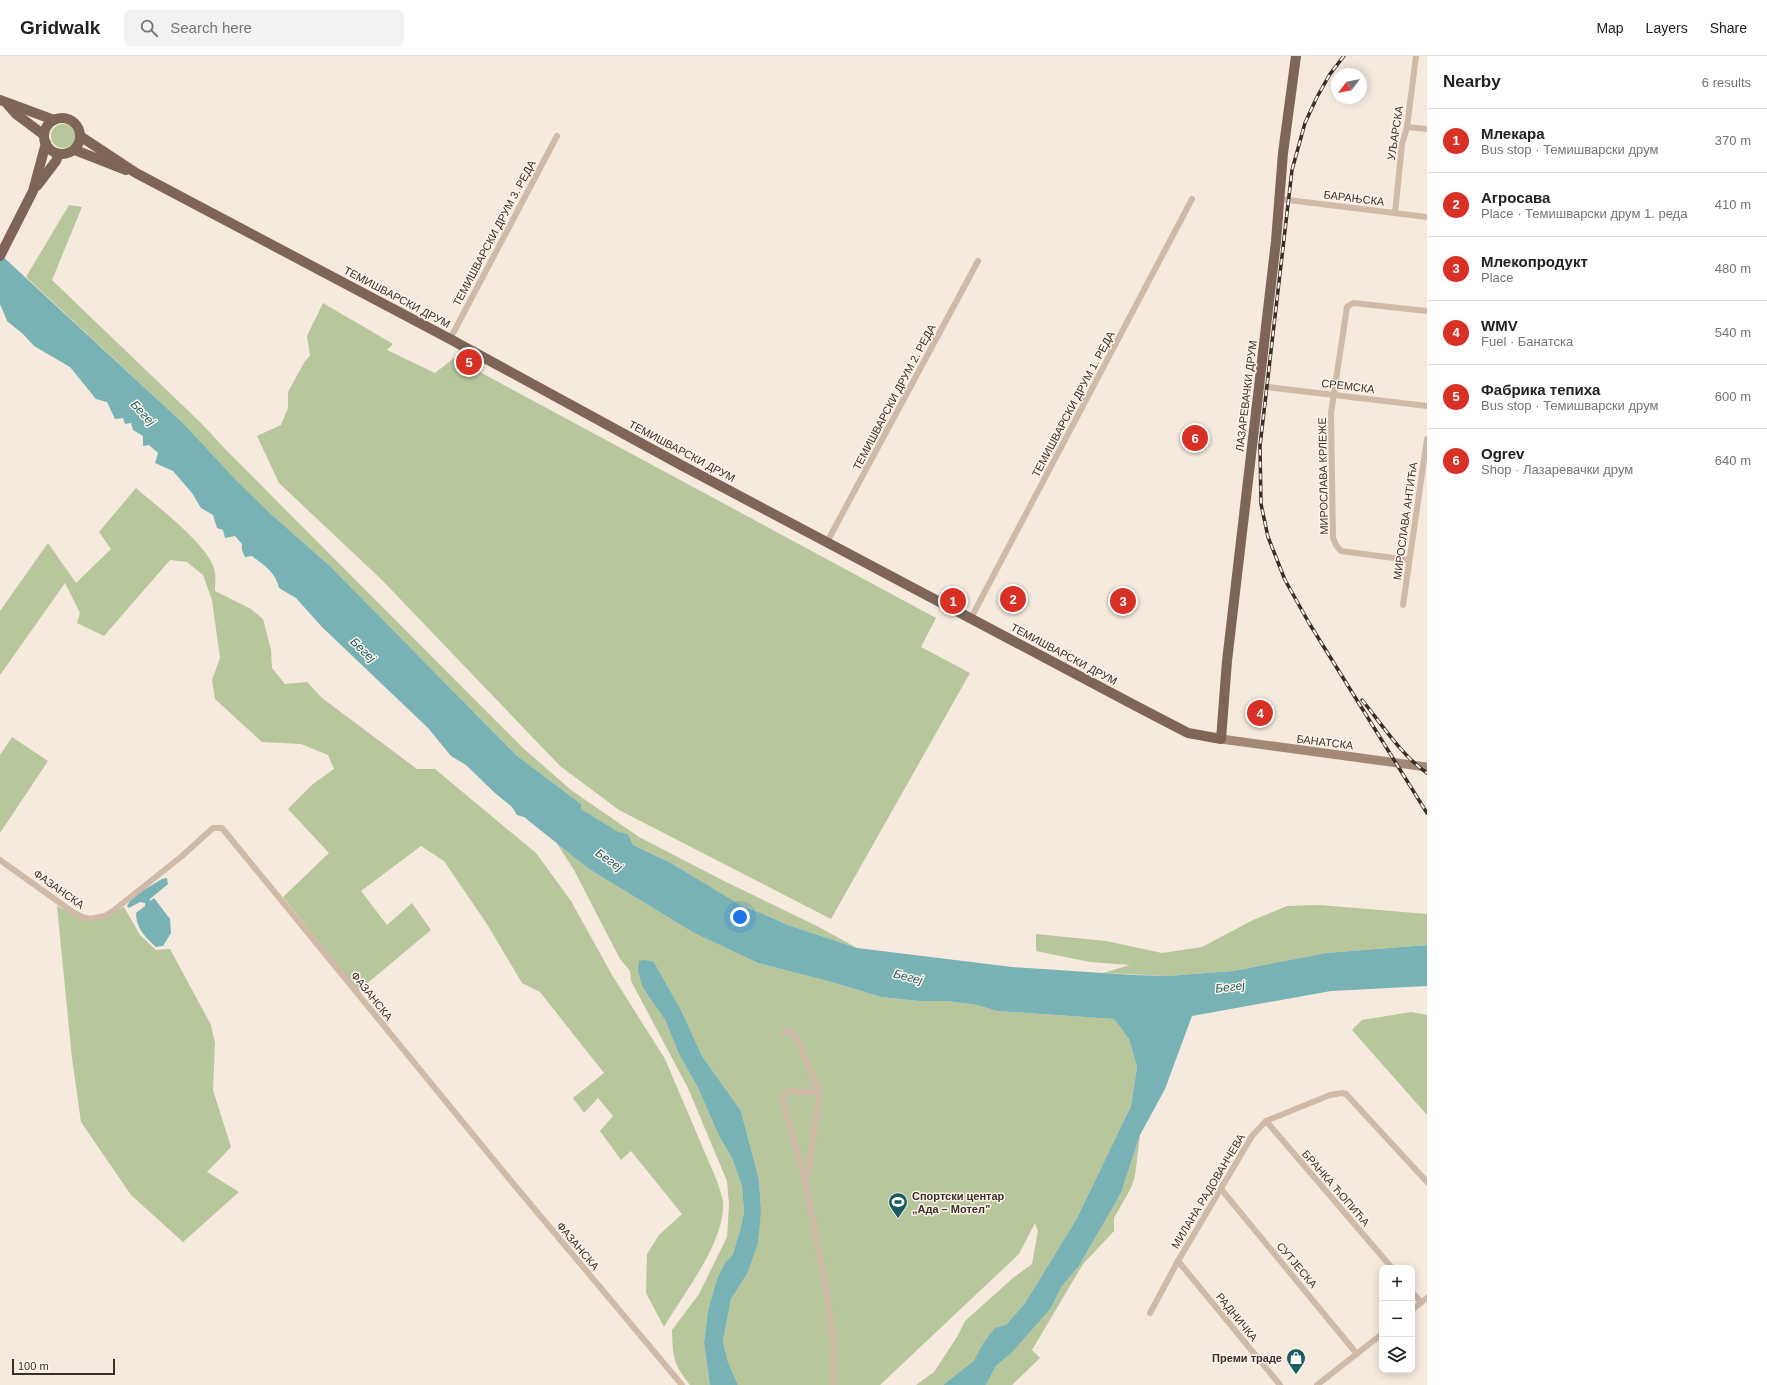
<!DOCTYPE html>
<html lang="en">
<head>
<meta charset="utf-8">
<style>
	body { margin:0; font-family:Arial,sans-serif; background:#f2f2f2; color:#202124 }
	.controls { position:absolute; right:12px; bottom:12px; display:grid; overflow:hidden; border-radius:8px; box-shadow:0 2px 10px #0003 }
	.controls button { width:36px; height:36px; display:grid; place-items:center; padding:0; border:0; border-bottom:1px solid #e0e0e0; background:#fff; color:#202124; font:20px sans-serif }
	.compass { position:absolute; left:1331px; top:12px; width:36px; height:36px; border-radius:50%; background:#fff; box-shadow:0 2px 10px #0003; rotate:238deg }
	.scale { position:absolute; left:12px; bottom:10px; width:103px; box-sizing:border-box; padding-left:4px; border:2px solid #3b2e29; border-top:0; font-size:11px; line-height:14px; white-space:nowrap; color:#3b2e29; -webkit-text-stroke:3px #fcf4eb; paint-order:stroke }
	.you { position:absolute; left:740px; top:861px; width:14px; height:14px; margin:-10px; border:3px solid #fff; border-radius:50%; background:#1a73e8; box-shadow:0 0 0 6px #1a73e833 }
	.badge { display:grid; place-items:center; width:26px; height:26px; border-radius:50%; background:#d93025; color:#fff; font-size:13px; font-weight:700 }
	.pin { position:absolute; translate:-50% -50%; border:2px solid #fff; box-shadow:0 1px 4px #0006 }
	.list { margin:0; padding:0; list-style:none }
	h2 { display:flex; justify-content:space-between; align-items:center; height:52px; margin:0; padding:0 16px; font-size:17px }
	h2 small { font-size:13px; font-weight:400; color:#757577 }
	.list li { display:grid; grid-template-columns:26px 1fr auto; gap:12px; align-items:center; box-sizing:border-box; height:64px; padding:0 16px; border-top:1px solid #e0e0e0 }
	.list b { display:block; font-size:15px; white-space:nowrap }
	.list p { margin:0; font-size:13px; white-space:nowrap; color:#757577 }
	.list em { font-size:13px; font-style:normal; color:#757577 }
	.icon { flex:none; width:22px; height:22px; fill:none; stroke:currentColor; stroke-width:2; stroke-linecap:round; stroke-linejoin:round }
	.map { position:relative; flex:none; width:1427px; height:1329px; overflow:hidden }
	header { display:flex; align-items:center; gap:24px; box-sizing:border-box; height:56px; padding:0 20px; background:#fff; border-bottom:1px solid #e0e0e0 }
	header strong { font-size:19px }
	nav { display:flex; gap:22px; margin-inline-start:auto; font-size:14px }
	.search { width:280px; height:36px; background:#f2f2f2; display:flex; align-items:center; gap:10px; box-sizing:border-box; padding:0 14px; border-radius:8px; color:#757577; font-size:15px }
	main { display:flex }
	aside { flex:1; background:#fff }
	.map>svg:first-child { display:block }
	.green { fill:#b7c69b }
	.water { fill:#79b2b5 }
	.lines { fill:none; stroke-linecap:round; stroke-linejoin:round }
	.minor { stroke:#cfbaa8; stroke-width:6 }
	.secondary { stroke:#a38878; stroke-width:9 }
	.primary { stroke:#7e6558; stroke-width:10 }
	.rail-casing { stroke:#3b2e29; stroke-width:3.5 }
	.rail { stroke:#fcf4eb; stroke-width:2; stroke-dasharray:6; stroke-linecap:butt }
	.labels { text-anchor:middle; stroke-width:3; stroke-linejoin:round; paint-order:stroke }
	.street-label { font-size:11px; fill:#3b2e29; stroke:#fcf4eb }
	.poi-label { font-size:11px; font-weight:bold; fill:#3b2e29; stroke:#fcf4eb; text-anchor:start }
	.water-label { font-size:12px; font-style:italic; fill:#195c61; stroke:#fcf4eb }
</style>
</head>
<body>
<header>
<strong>Gridwalk</strong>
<div class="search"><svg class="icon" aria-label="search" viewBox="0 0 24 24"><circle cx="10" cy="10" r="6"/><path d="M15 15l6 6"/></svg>Search here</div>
<nav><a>Map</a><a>Layers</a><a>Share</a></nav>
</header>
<main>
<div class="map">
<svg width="1427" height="1329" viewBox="0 0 1427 1329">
	<rect width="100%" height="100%" fill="#f5eadd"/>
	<g class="green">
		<circle cx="63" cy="80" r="12"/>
		<polygon points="69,149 82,151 52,224 202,368 228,396 523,692 571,734 639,781 726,826 815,869 857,892 788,869 761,857 744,851 671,807 633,789 628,778 618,777 581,753 581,748 516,699 330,510 272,459 235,423 184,368 26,221"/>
		<polygon points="323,247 393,288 387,294 435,317 454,302 936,562 921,591 970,617 831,863 619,754 560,710 381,523 279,427 257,380 281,369 288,352 288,336 305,305 310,300 307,280"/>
		<path d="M136,432C157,451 210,489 215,516C216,522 215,529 215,535L251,553L263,563L271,594L272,612L285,628L307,626L322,642L417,713H435L536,797L571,845L612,919L665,1003L717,1125C719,1132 722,1139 723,1146C726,1185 683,1238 664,1271L646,1237L647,1198L659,1179L682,1158L631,1095L621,1104L600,1075L613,1060L598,1042L584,1057L573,1042L604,1017L540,936L522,927L487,868L444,805L421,790L361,835L387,869L412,847L431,874L358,935L283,841L329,797L288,753L313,728L334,713L328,699L301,688L262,686L215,643L212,624L220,602L212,544L203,519L187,506L170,504L104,580L77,567L80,557L65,527L0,619V555L48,487L76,527L111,493L99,476Z"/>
		<polygon points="12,681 48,705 0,777 0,699"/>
		<path d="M556,786L589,813L694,877L758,907L835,927L881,941L919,945H947L977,949L997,955L1114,963L1129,983L1137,1011L1131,1050L1076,1164L1025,1247L1006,1269L982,1289L975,1305L943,1329H916L934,1316L957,1281L965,1265L1013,1222L1032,1208L1038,1175L1035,1167L1019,1198L880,1329H738L728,1306L723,1285L731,1243L747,1218L761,1154L759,1124L741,1055L702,1000L681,954L654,906L643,932L665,964L679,998L698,1032L719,1080L732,1102L742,1130L744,1157L740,1174L733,1198L725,1207L717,1223L708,1254L704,1287L710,1329H690C673,1307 673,1302 672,1274L699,1238L727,1181L729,1149L727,1125L688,1032L631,925L630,915L620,903L574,814Z"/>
		<polygon points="1319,849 1427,858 1427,889 1326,897 1233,915 1168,920 1103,917 1130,909 1090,906 1036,895 1036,878 1106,885 1162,897 1202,891 1253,864 1287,850"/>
		<polygon points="57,850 86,865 98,864 124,851 140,879 156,894 170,893 211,969 215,987 213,1034 231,1091 207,1116 239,1136 183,1186 131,1139 81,1066 72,1002"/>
		<polygon points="1411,956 1427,959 1427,1059 1352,974 1362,964"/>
		<polygon points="1140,1079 1135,1120 1131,1132 1114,1162 1114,1175 1083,1208 1032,1294 1040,1302 1012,1329 986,1329 996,1310 1051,1252 1062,1230 1079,1210 1121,1137"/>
	</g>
	<g class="water">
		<path d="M0,198L184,368L235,423L272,459L330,510L516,699L581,748V753L618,776L628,778L633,789L671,807L744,851L761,857L788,869L857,892L1012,911L1133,919L1168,920L1233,915L1326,897L1427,889V930L1331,935L1192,960L1165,1033L1140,1079L1121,1137L1079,1210L1062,1230L1051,1252L1012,1296L996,1310L986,1329H943L974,1305L982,1289L995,1272L1006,1269L1025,1247L1076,1164L1131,1050L1137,1011L1129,983L1114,963L997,955L977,949L947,945H919L881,941L835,927L758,907L694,877L589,813L524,761L517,759L512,751L495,737L466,709L451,700L428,672L322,571L296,542L279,532C276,517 264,509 252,500L245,501L242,494V488L235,480L225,482L223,474L217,472L213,459L201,452L192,437L173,415L155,407L158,397L149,389L143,390V380L133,374L131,367L125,368L123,362L115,363L107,346L96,343L70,311L34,290L23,278L7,265L0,248Z"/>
		<path d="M167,822L168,828L150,843V845L154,842L170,863L171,877L163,890L156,891C145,881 136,872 136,857L145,850V847L140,846L129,852L127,850L132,841L162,823Z"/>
		<polygon points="644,904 654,906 681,954 702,1000 741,1055 759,1124 761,1154 758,1187 747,1218 731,1243 723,1285 728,1306 738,1329 710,1329 704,1287 708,1254 717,1223 725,1207 733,1198 740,1174 744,1157 742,1130 732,1102 719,1080 698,1032 679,998 665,964 643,932 638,915 639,905"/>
	</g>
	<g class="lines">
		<g class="minor">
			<polyline points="1407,71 1427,73"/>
			<polyline points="1280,143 1427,161"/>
			<polyline points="1395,157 1402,88 1407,71 1416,0"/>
			<polyline points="450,283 557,80"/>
			<polyline points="1267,331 1427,350"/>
			<polyline points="827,486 978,205"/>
			<polyline points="1409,504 1341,495 1336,489 1333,482 1331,357 1347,251 1353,247 1427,255"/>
			<polyline points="1403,549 1427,383"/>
			<polyline points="971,562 1192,143"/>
			<polyline points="0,804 74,857 82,861 90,863 105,860 113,855 182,800 213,772 222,772 511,1125 682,1329"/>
			<polyline points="783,978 786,975 792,977 799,987 820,1037"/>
			<polyline points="1266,1065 1392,1212"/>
			<polyline points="806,1128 820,1037 789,1035 784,1039 783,1046 806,1128 827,1239 834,1291 833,1329"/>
			<polyline points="1221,1133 1357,1298"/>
			<polyline points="1178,1205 1280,1329"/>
			<polyline points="1412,1236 1421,1246"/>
			<polyline points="1412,1254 1427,1242"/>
			<polyline points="1150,1257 1178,1205 1252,1080 1266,1065 1330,1039 1342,1037 1346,1038 1427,1126"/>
			<polyline points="1317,1329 1382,1278"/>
		</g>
		<polyline class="secondary" points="1221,683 1427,711"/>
		<g class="primary">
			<polyline points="0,44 54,64"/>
			<polyline points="8,49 16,58 44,79"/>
			<circle cx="62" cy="80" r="18"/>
			<polyline points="80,80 136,117 450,283 681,409 1136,650 1188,677 1221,683 1227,605 1276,185 1283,97 1296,0"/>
			<polyline points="75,94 126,114"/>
			<polyline points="37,130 56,105 59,98"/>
			<polyline points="0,200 33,135 46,87"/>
		</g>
		<defs>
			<g id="rail">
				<polyline points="1344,0 1330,18 1317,41 1305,67 1292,114 1260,390 1261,448 1268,481 1285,524 1309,567 1427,757"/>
				<path d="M1362,644C1381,667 1402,700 1427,717"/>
			</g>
		</defs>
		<use href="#rail" class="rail-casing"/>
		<use href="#rail" class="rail"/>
	</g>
	<defs>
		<symbol id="stadium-pin" viewBox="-11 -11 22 30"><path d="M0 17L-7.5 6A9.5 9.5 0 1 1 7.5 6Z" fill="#195c61" stroke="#fcf4eb"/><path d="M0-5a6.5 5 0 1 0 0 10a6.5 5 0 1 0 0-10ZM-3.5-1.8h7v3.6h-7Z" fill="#fff"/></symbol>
		<symbol id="shop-pin" viewBox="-11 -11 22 30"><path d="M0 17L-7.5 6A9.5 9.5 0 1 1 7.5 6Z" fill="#195c61" stroke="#fcf4eb"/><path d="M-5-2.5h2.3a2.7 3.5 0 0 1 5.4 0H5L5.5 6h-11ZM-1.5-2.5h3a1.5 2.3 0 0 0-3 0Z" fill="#fff"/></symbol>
	</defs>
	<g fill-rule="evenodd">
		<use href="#stadium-pin" x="887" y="1135" width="22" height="30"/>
		<use href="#shop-pin" x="1285" y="1291" width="22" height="30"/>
	</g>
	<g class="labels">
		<g class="street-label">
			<text transform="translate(1395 77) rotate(-81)" y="4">УЉАРСКА</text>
			<text transform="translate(1354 142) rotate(7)" y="4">БАРАЊСКА</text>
			<text transform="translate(494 177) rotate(-62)" y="4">ТЕМИШВАРСКИ ДРУМ 3. РЕДА</text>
			<text transform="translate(397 241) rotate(28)" y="4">ТЕМИШВАРСКИ ДРУМ</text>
			<text transform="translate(1348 330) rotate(7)" y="4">СРЕМСКА</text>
			<text transform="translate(1246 340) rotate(-83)" y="4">ЛАЗАРЕВАЧКИ ДРУМ</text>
			<text transform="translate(894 341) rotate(-62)" y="4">ТЕМИШВАРСКИ ДРУМ 2. РЕДА</text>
			<text transform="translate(1073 348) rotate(-62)" y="4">ТЕМИШВАРСКИ ДРУМ 1. РЕДА</text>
			<text transform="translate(682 395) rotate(28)" y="4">ТЕМИШВАРСКИ ДРУМ</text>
			<text transform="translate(1323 420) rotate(-91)" y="4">МИРОСЛАВА КРЛЕЖЕ</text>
			<text transform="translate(1405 465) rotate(-82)" y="4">МИРОСЛАВА АНТИЋА</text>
			<text transform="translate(1064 598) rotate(28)" y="4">ТЕМИШВАРСКИ ДРУМ</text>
			<text transform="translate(1325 686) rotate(7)" y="4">БАНАТСКА</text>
			<text transform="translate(59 833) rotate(35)" y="4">ФАЗАНСКА</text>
			<text transform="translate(372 940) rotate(51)" y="4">ФАЗАНСКА</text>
			<text transform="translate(1336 1132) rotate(49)" y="4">БРАНКА ЋОПИЋА</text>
			<text transform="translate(1208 1135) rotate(-59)" y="4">МИЛАНА РАДОВАНЧЕВА</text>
			<text transform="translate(578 1190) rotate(50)" y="4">ФАЗАНСКА</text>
			<text transform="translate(1297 1209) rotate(50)" y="4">СУТЈЕСКА</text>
			<text transform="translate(1237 1261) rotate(51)" y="4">РАДНИЧКА</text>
		</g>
		<g class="poi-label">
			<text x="912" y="1144">Спортски центар<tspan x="912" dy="13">„Ада – Мотел”</tspan></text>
			<text x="1282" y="1306" text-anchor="end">Преми траде</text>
		</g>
		<g class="water-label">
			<text transform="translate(143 357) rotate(47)" y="4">Бегеј</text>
			<text transform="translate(363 594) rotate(44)" y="4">Бегеј</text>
			<text transform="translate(609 804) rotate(35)" y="4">Бегеј</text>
			<text transform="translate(908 921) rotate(14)" y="4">Бегеј</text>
			<text transform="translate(1230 931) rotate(-7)" y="4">Бегеј</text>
		</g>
	</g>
</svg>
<div class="controls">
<button>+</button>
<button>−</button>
<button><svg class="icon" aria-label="layers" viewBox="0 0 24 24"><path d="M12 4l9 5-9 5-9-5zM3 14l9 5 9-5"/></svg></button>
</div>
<svg class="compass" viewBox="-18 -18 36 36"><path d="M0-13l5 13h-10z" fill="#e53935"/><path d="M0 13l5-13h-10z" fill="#757577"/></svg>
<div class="scale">100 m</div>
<div class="you"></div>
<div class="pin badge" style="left:953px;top:545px">1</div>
<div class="pin badge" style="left:1013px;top:543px">2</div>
<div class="pin badge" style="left:1123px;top:545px">3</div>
<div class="pin badge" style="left:1260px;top:657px">4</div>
<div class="pin badge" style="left:469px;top:306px">5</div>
<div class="pin badge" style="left:1195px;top:382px">6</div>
</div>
<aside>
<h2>Nearby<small>6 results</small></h2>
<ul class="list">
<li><span class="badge">1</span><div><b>Млекара</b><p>Bus stop · Темишварски друм</p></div><em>370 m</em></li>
<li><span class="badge">2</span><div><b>Агросава</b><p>Place · Темишварски друм 1. реда</p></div><em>410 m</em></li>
<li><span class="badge">3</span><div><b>Млекопродукт</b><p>Place</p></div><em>480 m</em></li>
<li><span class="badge">4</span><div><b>WMV</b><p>Fuel · Банатска</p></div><em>540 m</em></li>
<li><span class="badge">5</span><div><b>Фабрика тепиха</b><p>Bus stop · Темишварски друм</p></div><em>600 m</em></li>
<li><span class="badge">6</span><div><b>Ogrev</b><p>Shop · Лазаревачки друм</p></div><em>640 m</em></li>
</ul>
</aside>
</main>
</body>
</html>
